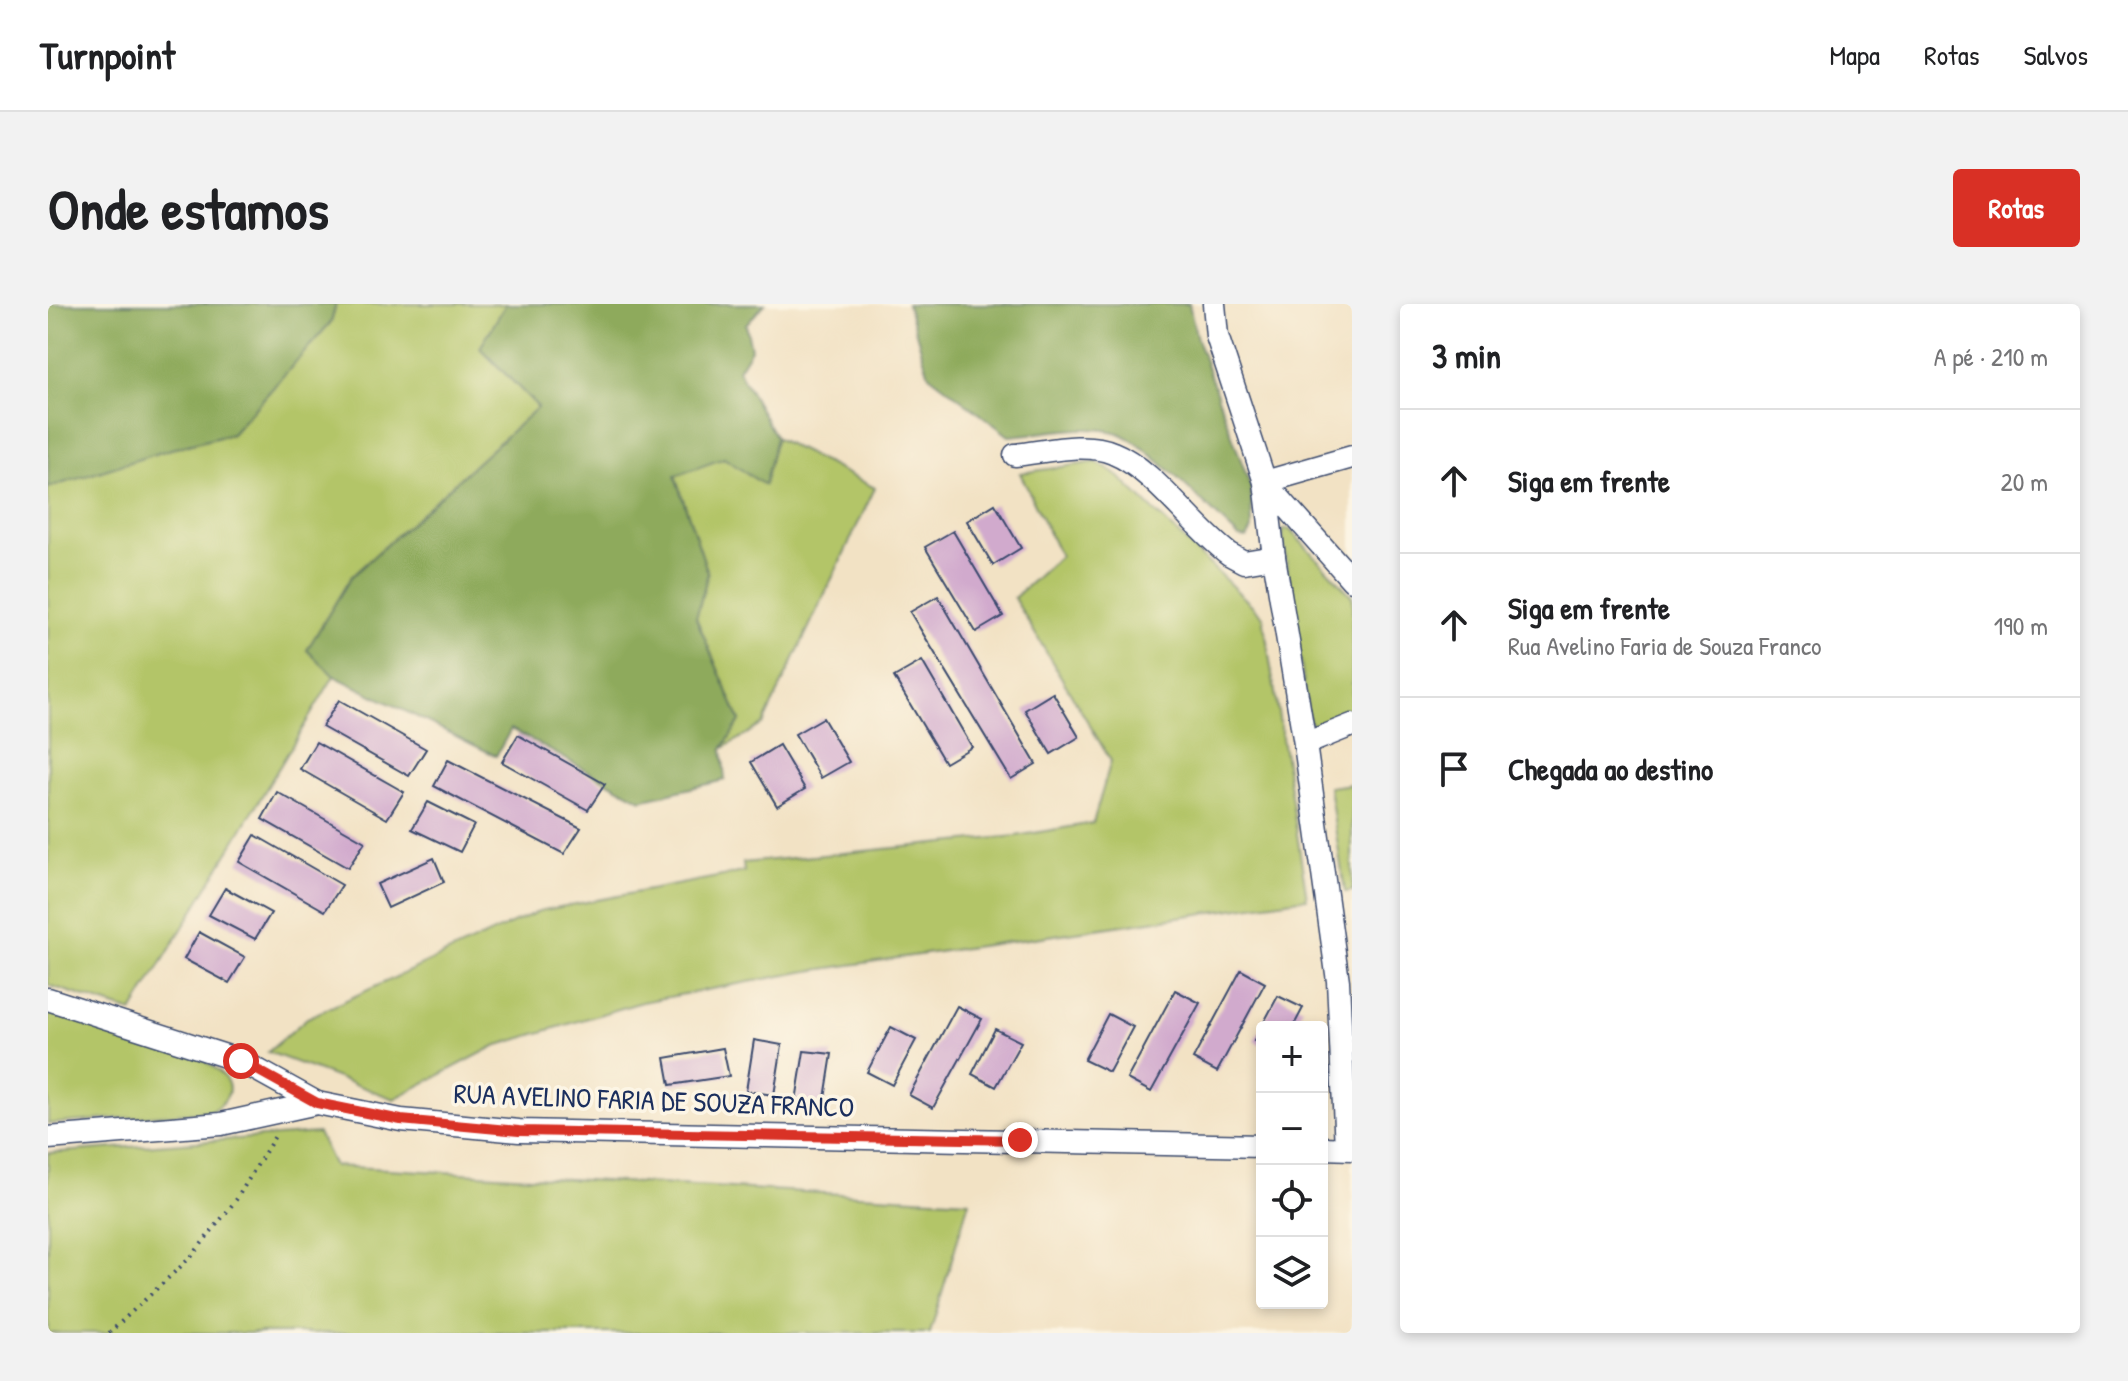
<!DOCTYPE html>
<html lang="pt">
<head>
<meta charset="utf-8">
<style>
	body { margin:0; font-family:"Patrick Hand",sans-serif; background:#f2f2f2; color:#202124 }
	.controls { position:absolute; right:24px; bottom:24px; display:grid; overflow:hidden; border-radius:8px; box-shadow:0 4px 12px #0003 }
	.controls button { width:72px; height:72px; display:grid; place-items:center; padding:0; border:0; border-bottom:2px solid #e0e0e0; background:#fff; color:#202124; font:40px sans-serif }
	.stop { position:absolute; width:24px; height:24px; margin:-18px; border:6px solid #d93025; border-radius:50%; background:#fff }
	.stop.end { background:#d93025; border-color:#fff; box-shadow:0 2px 8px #0008 }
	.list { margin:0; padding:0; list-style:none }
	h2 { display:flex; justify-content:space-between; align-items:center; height:104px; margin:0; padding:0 32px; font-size:34px }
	h2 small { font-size:26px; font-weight:400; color:#757577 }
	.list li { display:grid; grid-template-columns:52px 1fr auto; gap:24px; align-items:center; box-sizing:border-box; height:144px; padding:0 32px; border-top:2px solid #e0e0e0 }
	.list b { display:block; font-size:30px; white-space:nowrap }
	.list p { margin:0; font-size:26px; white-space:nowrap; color:#757577 }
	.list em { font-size:26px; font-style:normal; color:#757577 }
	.icon { flex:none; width:44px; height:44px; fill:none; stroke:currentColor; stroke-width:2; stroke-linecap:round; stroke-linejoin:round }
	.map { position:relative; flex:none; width:1304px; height:1029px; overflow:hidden; border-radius:8px }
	header { display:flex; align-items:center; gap:48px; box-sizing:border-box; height:112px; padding:0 40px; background:#fff; border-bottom:2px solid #e0e0e0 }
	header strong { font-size:38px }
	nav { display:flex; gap:44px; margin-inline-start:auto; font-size:28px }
	.intro { display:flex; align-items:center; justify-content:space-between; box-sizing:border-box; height:192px; padding:0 48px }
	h1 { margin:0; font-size:56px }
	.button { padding:20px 36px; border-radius:8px; background:#d93025; color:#fff; font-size:28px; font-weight:700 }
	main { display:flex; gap:48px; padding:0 48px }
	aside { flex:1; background:#fff; border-radius:8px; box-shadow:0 4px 12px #0003 }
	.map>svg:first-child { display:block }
	.green { fill:#b3c568; stroke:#677a63; stroke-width:2 }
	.forest { fill:#8eaa5c; stroke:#546c5d; stroke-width:2 }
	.building { fill:#d1aacd }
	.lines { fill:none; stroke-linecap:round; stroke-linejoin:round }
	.street-casing { stroke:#3b4a6d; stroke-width:25 }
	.path { stroke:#3b4a6d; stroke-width:4; stroke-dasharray:2 6; stroke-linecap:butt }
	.street { stroke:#fff; stroke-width:22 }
	.route { stroke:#d93025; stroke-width:10 }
	.labels { text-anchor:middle; stroke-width:7; stroke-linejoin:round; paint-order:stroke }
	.street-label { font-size:28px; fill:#1b2f5e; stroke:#fcf5e5 }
</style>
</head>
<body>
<header>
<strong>Turnpoint</strong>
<nav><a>Mapa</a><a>Rotas</a><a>Salvos</a></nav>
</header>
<div class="intro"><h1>Onde estamos</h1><a class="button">Rotas</a></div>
<main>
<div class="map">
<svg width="1304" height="1029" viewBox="0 0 1304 1029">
	<rect width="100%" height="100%" fill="#fcf5e5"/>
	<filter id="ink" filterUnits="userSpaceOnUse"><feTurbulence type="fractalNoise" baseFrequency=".0125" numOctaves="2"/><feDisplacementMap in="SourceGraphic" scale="16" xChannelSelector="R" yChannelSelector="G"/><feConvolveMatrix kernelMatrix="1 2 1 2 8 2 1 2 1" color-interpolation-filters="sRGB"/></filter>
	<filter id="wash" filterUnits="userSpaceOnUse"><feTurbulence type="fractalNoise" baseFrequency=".006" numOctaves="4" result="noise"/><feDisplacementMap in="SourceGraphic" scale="32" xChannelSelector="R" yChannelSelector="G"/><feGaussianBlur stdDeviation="1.8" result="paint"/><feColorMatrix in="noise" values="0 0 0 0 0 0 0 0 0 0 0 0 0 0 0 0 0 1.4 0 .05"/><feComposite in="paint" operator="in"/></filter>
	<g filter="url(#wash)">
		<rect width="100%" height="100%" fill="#f2e2c4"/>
		<g class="green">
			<polygon points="288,0 458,0 432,44 490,103 303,273 259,346 286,372 84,708 0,681 0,184 119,146 184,130 283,18"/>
			<polygon points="728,134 827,184 715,420 674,445 692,417 648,314 660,269 627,171 676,154 716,181"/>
			<polygon points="1048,158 1069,171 1215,312 1259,594 754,668 594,698 447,742 346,795 220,748 259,714 491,607 696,568 695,559 968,532 1045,519 1063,457 966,294 1012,252 972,169"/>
			<polygon points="1237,225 1242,226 1304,292 1304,405 1266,423 1261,417 1234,227"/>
			<polygon points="1304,480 1304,587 1297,588 1281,483"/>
			<path d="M0,706L150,753C174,767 198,785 164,807L0,820Z"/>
			<polygon points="270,829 286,862 921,897 882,1029 0,1029 0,849"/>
		</g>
		<g class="forest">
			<polygon points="0,0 288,0 283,18 184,130 123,145 0,184"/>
			<polygon points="458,0 717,0 698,20 703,45 690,66 728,134 716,181 676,154 627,172 660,269 648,314 692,417 674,445 677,476 593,496 463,425 448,452 286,372 259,346 303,273 490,103 432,44"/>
			<path d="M859,0H1141L1149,35L1203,184L1204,225L1199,234L1191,233C1166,211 1095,134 1067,128C1035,120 994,130 961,132L881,71Z"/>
		</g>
		<g id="blocks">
			<g class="building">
				<polygon points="947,200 973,244 945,261 919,217"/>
				<polygon points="905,227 955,312 928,328 877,243"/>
				<polygon points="890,292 988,460 963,475 862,308"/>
				<polygon points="874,357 924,443 897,459 846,373"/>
				<polygon points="1005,389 1031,433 1003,450 977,406"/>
				<polygon points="291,396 378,445 361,472 274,423"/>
				<polygon points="775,414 801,458 773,474 747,430"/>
				<polygon points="470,431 557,480 540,506 454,458"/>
				<polygon points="268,438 356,488 339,515 252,465"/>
				<polygon points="731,441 757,485 729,502 703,458"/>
				<polygon points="400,456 533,524 516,550 386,482"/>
				<polygon points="229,488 317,538 300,564 214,515"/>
				<polygon points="380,498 426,521 412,548 364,525"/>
				<polygon points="207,531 294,581 277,607 191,558"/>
				<polygon points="386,554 396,578 340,604 329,580"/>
				<polygon points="177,584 223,609 207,635 161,611"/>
				<polygon points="151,628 197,653 181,679 136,655"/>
				<polygon points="1193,666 1217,679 1169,768 1145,755"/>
				<polygon points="1127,686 1152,699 1103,788 1079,775"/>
				<polygon points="1230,692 1255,704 1245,723 1214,723 1214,741 1206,737"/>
				<polygon points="909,702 934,715 885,804 861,791"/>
				<polygon points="1060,710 1085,723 1061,768 1036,756"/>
				<polygon points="843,723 868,736 844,781 819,768"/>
				<polygon points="947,725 973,738 948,783 924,770"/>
				<polygon points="706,736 734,741 726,791 698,787"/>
				<polygon points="675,744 681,772 622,781 617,754"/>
				<polygon points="756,747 784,750 776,801 748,797"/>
			</g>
		</g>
	</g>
	<g filter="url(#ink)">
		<use href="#blocks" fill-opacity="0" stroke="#3b4a6d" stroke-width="2"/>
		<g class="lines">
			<defs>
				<g id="street">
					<polyline points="1166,0 1169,32 1217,178 1304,276"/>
					<path d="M967,151C997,148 1037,137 1065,149C1104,164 1146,224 1181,250L1196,258L1226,253"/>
					<polyline points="1257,440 1226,253 1217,178 1304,153"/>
					<polyline points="0,695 193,757 269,799"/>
					<polyline points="0,834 173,820 269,799 353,816 471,827 1214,842"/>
					<polyline points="1274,844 1304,845"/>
					<polyline points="1298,844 1290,677 1257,440 1304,421"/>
				</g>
			</defs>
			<use href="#street" class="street-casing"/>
			<polyline class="path" points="61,1029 144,952 188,896 227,832"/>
			<use href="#street" class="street"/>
		</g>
	</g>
	<g class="lines" filter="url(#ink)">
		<polyline class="route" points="193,757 269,799 353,816 471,827 972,836"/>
	</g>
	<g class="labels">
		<g class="street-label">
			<text transform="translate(606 796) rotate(2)" y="10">RUA AVELINO FARIA DE SOUZA FRANCO</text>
		</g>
	</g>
</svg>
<div class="controls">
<button>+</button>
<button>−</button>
<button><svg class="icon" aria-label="locate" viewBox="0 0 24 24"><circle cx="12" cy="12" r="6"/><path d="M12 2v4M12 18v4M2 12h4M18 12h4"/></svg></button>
<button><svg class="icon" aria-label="layers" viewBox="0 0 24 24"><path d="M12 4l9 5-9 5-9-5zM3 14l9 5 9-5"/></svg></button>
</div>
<div class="stop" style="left:193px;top:757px"></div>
<div class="stop end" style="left:972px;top:836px"></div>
</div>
<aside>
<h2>3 min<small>A pé · 210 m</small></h2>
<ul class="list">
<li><svg class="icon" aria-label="ahead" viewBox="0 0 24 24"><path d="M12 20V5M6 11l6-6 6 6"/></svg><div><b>Siga em frente</b></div><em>20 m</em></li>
<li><svg class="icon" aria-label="ahead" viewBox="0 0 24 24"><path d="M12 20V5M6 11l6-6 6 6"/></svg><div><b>Siga em frente</b><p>Rua Avelino Faria de Souza Franco</p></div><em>190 m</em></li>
<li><svg class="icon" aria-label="arrive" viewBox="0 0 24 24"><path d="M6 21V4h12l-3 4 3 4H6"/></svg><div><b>Chegada ao destino</b></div></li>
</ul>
</aside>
</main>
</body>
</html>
